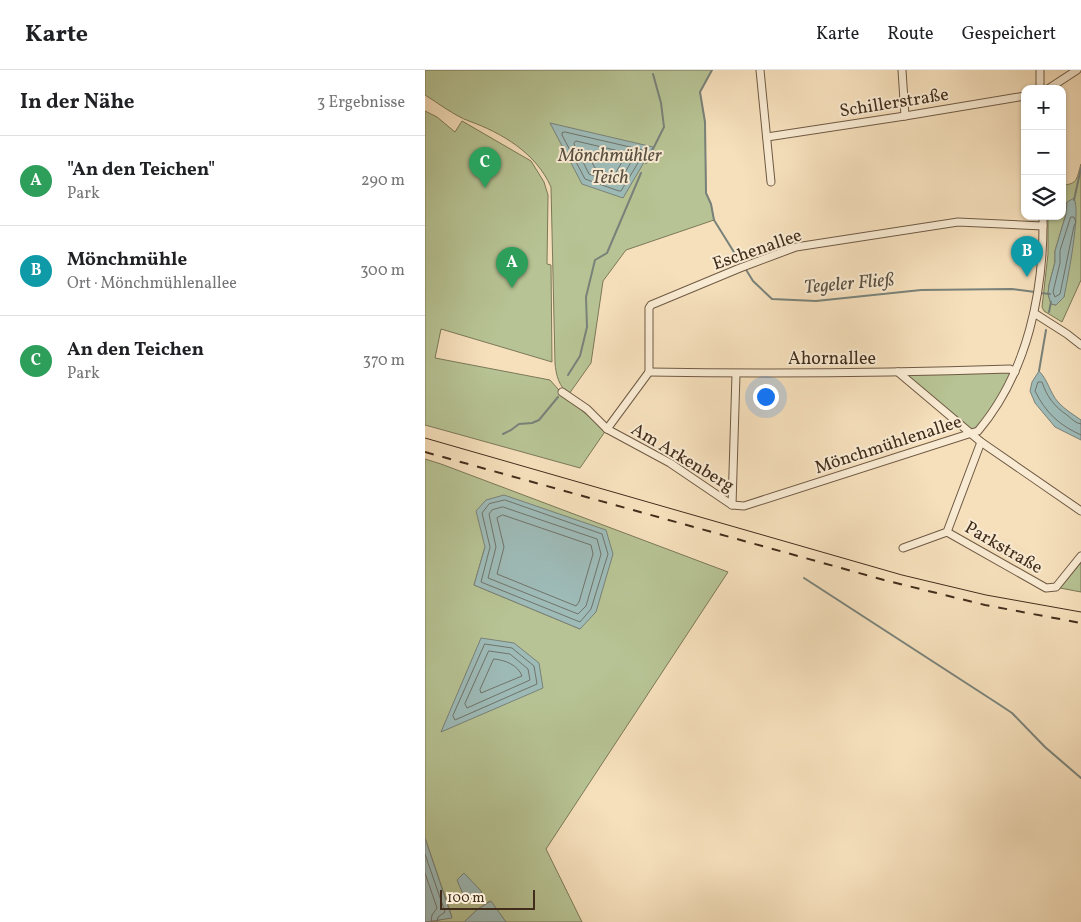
<!DOCTYPE html>
<html lang="de">
<head>
<meta charset="utf-8">
<style>
	body { margin:0; font-family:Vollkorn,serif; background:#f2f2f2; color:#202124 }
	.controls { position:absolute; right:15px; top:15px; display:grid; overflow:hidden; border-radius:10px; box-shadow:0 1px 4px #0004 }
	.controls button { width:45px; height:45px; display:grid; place-items:center; padding:0; border:0; border-bottom:1px solid #e0e0e0; background:#fff; color:#202124; font:25px sans-serif }
	.scale { position:absolute; left:15px; bottom:12px; width:95px; box-sizing:border-box; padding-left:5px; border:2px solid #422d1c; border-top:0; font-size:14px; line-height:18px; white-space:nowrap; color:#422d1c; -webkit-text-stroke:4px #f9ebd3; paint-order:stroke }
	.you { position:absolute; left:340px; top:326px; width:18px; height:18px; margin:-12px; border:4px solid #fff; border-radius:50%; background:#1a73e8; box-shadow:0 0 0 8px #1a73e833 }
	.badge { display:grid; place-items:center; width:32px; height:32px; border-radius:50%; background:#ea580c; color:#fff; font-size:16px; font-weight:700 }
	.pin { position:absolute; translate:-50% -41px; filter:drop-shadow(0 1px 2px #0008) }
	.pin::after { content:''; position:absolute; top:26px; width:18px; height:15px; background:inherit; clip-path:polygon(0 0,100% 0,50% 100%) }
	.list { margin:0; padding:0; list-style:none }
	h2 { display:flex; justify-content:space-between; align-items:center; height:65px; margin:0; padding:0 20px; font-size:21px }
	h2 small { font-size:16px; font-weight:400; color:#757577 }
	.list li { display:grid; grid-template-columns:32px 1fr auto; gap:15px; align-items:center; box-sizing:border-box; height:90px; padding:0 20px; border-top:1px solid #e0e0e0 }
	.list b { display:block; font-size:19px; white-space:nowrap }
	.list p { margin:0; font-size:16px; white-space:nowrap; color:#757577 }
	.list em { font-size:16px; font-style:normal; color:#757577 }
	.icon { flex:none; width:28px; height:28px; fill:none; stroke:currentColor; stroke-width:2; stroke-linecap:round; stroke-linejoin:round }
	.map { position:relative; flex:none; width:656px; height:852px; overflow:hidden }
	header { display:flex; align-items:center; gap:30px; box-sizing:border-box; height:70px; padding:0 25px; background:#fff; border-bottom:1px solid #e0e0e0 }
	header strong { font-size:24px }
	nav { display:flex; gap:28px; margin-inline-start:auto; font-size:18px }
	main { display:flex }
	aside { flex:1; background:#fff }
	.map>svg:first-child { display:block }
	.green { fill:#b7c394; stroke:#7c7858; fill-rule:evenodd }
	.water { fill:#9ebbb8; stroke:#79827a }
	.lines { fill:none; stroke-linecap:round; stroke-linejoin:round }
	.shore { stroke:#70746a; stroke-width:1 }
	.stream { stroke:#79827a; stroke-width:2 }
	.street-casing { stroke:#6f5a44; stroke-width:9 }
	.street { stroke:#f9ebd3; stroke-width:7 }
	.tram { stroke:#422d1c; stroke-width:1 }
	.rail { stroke:#422d1c; stroke-width:2; stroke-dasharray:9 9; stroke-linecap:butt }
	.labels { text-anchor:middle; stroke-width:4; stroke-linejoin:round; paint-order:stroke }
	.street-label { font-size:18px; fill:#422d1c; stroke:#f9ebd3 }
	.water-label { font-size:19px; font-style:italic; fill:#595043; stroke:#f9ebd3 }
</style>
</head>
<body>
<header>
<strong>Karte</strong>
<nav><a>Karte</a><a>Route</a><a>Gespeichert</a></nav>
</header>
<main>
<aside>
<h2>In der Nähe<small>3 Ergebnisse</small></h2>
<ul class="list">
<li><span class="badge" style="background:#2e9e5b">A</span><div><b>&quot;An den Teichen&quot;</b><p>Park</p></div><em>290 m</em></li>
<li><span class="badge" style="background:#0f9aa8">B</span><div><b>Mönchmühle</b><p>Ort · Mönchmühlenallee</p></div><em>300 m</em></li>
<li><span class="badge" style="background:#2e9e5b">C</span><div><b>An den Teichen</b><p>Park</p></div><em>370 m</em></li>
</ul>
</aside>
<div class="map">
<svg width="656" height="852" viewBox="0 0 656 852">
	<rect width="100%" height="100%" fill="#f6e0bc"/>
	<filter id="stains"><feTurbulence type="fractalNoise" baseFrequency=".004" numOctaves="4"/><feColorMatrix values="0 0 0 0 .2 0 0 0 0 .09 0 0 0 0 .02 0 0 0 .5 -.17"/></filter>
	<radialGradient id="worn" r=".72"><stop offset=".6" stop-color="#630" stop-opacity="0"/><stop offset="1" stop-color="#630" stop-opacity=".3"/></radialGradient>
	<g class="green">
		<path d="M0,0H287L275,22L280,52L281,123L286,134L289,150L201,180L178,211L166,293L144,324C134,317 131,305 130,293L126,117C111,83 77,63 44,51C30,46 13,33 0,25Z"/>
		<polygon points="0,41 12,47 30,62 37,51 106,91 119,112 123,125 122,194 126,195 127,292 16,259 10,288 125,310 140,327 181,360 155,398 0,355"/>
		<path d="M656,94V210L637,252L619,241L617,237L623,184V146H637V115C653,115 652,107 656,94ZM642,132L639,227L631,235L626,234L623,224L624,215L630,192V181L641,144Z"/>
		<polygon points="590,302 553,360 544,362 475,303"/>
		<path d="M0,389L16,394L303,502L121,779L157,852H81L65,831L53,839L39,852H6L27,847L0,768ZM60,477L155,559L49,515Z"/>
		<polygon points="656,492 656,522 635,518"/>
	</g>
	<g class="water">
		<polygon points="125,53 228,77 198,128 157,114"/>
		<path d="M649,128C656,142 643,207 639,227L631,235L626,234L623,224L624,215L630,192V181L641,144L642,132Z"/>
		<path d="M614,301C623,310 625,323 633,332C639,339 649,345 656,350V370L630,357L610,333L605,321L607,312Z"/>
		<polygon points="79,425 181,460 188,484 171,542 155,559 49,515 60,477 51,441 61,430"/>
		<polygon points="56,568 89,573 114,593 118,618 16,662"/>
		<polygon points="0,768 27,848 0,852"/>
		<polygon points="39,803 57,822 47,829 37,822 32,810"/>
		<polygon points="66,831 81,852 39,852 53,839"/>
	</g>
	<g class="lines">
		<g class="shore">
			<polygon points="140,62 218,80 219,83 196,121 194,121 160,109 137,65 137,63"/>
			<polygon points="151,71 207,84 209,87 194,113 191,114 164,104 149,74"/>
			<polygon points="166,82 196,89 197,92 190,104 187,105 170,98 163,85"/>
			<polygon points="646,147 649,147 651,152 649,156 635,224 630,227 628,222 635,193 635,181"/>
			<path d="M656,354C650,353 647,349 642,345C629,336 622,327 617,312H613L610,321C621,343 634,355 656,365"/>
			<polygon points="80,430 177,464 183,484 166,539 155,552 56,512 65,477 57,443 64,434"/>
			<polygon points="78,437 172,469 176,484 161,536 153,544 63,508 71,477 64,444 67,440"/>
			<polygon points="78,445 166,475 168,484 154,532 151,536 72,504 79,477 72,448"/>
			<polygon points="60,574 87,578 109,596 112,614 30,650 28,646"/>
			<polygon points="64,581 85,584 103,599 105,610 42,638 40,634"/>
			<path d="M69,589C80,590 93,595 97,606L56,623L55,620Z"/>
			<polyline points="0,784 20,842 13,847 12,852"/>
			<polyline points="0,803 12,838 7,845 6,852"/>
		</g>
		<g class="stream">
			<polyline points="287,0 275,22 280,52 281,123 286,134 289,150 317,195"/>
			<polyline points="221,93 239,57 236,33 228,4"/>
			<polyline points="649,130 656,98"/>
			<polyline points="320,198 328,211 347,229 391,231 496,220 587,219 610,222"/>
			<polyline points="615,223 625,224"/>
			<polyline points="624,242 626,232"/>
			<polyline points="614,301 621,260"/>
			<polyline points="143,305 155,286 162,257 161,227 170,190 182,183 216,103"/>
			<polyline points="78,364 86,360 94,354 107,353 114,350 133,327"/>
			<polyline points="379,508 575,635 587,643 620,677 656,708"/>
		</g>
		<defs>
			<g id="street">
				<polyline points="335,0 346,112"/>
				<polyline points="477,0 480,46"/>
				<polyline points="615,19 615,0"/>
				<polyline points="623,19 652,0"/>
				<polyline points="342,67 480,46 600,26"/>
				<polyline points="609,243 642,264 656,275"/>
				<path d="M224,302C344,304 464,303 585,299L590,302"/>
				<polyline points="473,302 556,372 656,441"/>
				<path d="M137,322L162,339L182,359L245,393L307,435L319,436L553,361C603,302 619,221 618,146"/>
				<polyline points="182,359 224,302 224,238 226,235 315,198 371,177 533,152 618,156"/>
				<polyline points="307,435 311,304"/>
				<polyline points="522,462 621,518 631,517 656,486"/>
				<polyline points="478,478 522,462 556,372"/>
			</g>
		</defs>
		<use href="#street" class="street-casing"/>
		<use href="#street" class="street"/>
		<polyline class="tram" points="0,368 477,505 561,525 656,542"/>
		<polyline class="rail" points="0,382 459,510 560,535 656,553"/>
	</g>
	<g class="labels">
		<g class="street-label">
			<text transform="translate(469 32) rotate(-9)" y="6">Schillerstraße</text>
			<text transform="translate(332 179) rotate(-19)" y="6">Eschenallee</text>
			<text x="407" y="294">Ahornallee</text>
			<text transform="translate(463 374) rotate(-18)" y="6">Mönchmühlenallee</text>
			<text transform="translate(258 387) rotate(31)" y="6">Am Arkenberg</text>
			<text transform="translate(579 477) rotate(30)" y="6">Parkstraße</text>
		</g>
		<g class="water-label">
			<text x="185" y="91">Mönchmühler<tspan x="185" dy="22">Teich</tspan></text>
			<text transform="translate(424 212) rotate(-5)" y="7">Tegeler Fließ</text>
		</g>
	</g>
	<rect width="100%" height="100%" filter="url(#stains)"/>
	<rect width="100%" height="100%" fill="url(#worn)"/>
</svg>
<div class="controls">
<button>+</button>
<button>−</button>
<button><svg class="icon" aria-label="layers" viewBox="0 0 24 24"><path d="M12 4l9 5-9 5-9-5zM3 14l9 5 9-5"/></svg></button>
</div>
<div class="scale">100 m</div>
<div class="you"></div>
<div class="pin badge" style="left:87px;top:218px;background:#2e9e5b">A</div>
<div class="pin badge" style="left:602px;top:207px;background:#0f9aa8">B</div>
<div class="pin badge" style="left:60px;top:118px;background:#2e9e5b">C</div>
</div>
</main>
</body>
</html>
